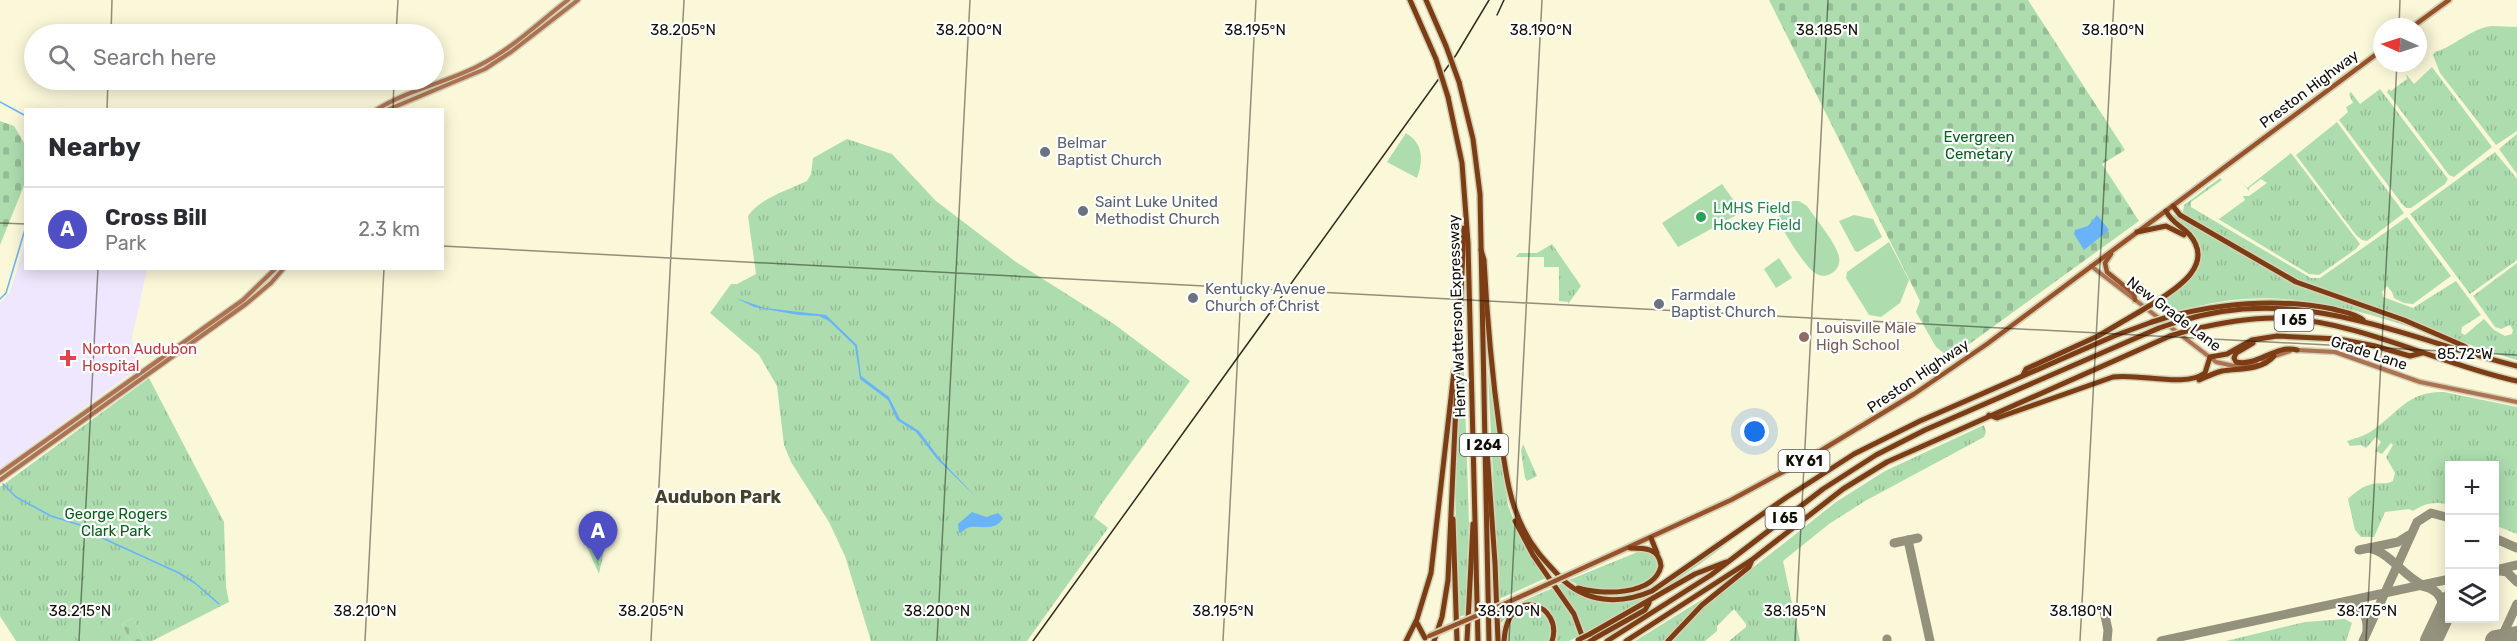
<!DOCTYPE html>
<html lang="en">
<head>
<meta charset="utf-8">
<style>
	body { margin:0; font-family:Rubik,sans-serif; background:#f7f7f7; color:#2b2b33 }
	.controls { position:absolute; right:18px; bottom:18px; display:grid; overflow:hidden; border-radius:0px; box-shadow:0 3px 15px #0003 }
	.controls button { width:54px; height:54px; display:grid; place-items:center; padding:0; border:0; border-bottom:2px solid #e1e1e2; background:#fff; color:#2b2b33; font:30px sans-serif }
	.compass { position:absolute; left:2373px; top:18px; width:54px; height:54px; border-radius:50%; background:#fff; box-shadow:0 3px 15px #0003; rotate:273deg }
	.you { position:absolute; left:1755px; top:432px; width:21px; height:21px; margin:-15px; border:4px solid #fff; border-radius:50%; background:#1a73e8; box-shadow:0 0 0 9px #1a73e833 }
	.badge { display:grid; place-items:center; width:39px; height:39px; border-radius:50%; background:#4e4fc5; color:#fff; font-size:20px; font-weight:700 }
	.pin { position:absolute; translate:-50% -50px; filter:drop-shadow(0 2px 3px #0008) }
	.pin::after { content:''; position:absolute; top:32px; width:21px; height:18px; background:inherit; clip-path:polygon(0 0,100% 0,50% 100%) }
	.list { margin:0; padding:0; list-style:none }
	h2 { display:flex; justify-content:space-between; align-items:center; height:78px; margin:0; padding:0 24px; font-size:26px }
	h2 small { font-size:20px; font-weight:400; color:#7c7c81 }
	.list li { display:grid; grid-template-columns:39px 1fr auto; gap:18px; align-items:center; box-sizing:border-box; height:84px; padding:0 24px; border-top:2px solid #e1e1e2 }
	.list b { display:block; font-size:22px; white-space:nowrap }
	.list p { margin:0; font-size:20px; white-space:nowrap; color:#7c7c81 }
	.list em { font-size:20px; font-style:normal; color:#7c7c81 }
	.icon { flex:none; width:33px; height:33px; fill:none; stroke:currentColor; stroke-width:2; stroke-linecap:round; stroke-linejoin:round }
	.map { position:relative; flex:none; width:2517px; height:641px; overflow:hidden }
	.search { position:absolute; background:#fff; box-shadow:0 3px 15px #0003; left:24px; top:24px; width:420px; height:66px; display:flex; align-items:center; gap:15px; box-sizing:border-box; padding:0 21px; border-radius:33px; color:#7c7c81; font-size:22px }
	.panel { position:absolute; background:#fff; box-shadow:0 3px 15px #0003; left:24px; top:108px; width:420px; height:162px; border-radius:0px }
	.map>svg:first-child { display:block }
	.medical { fill:#efe7fd }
	.grass { fill:url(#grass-tufts) }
	.cemetery { fill:url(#cemetery-stones) }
	.garden { fill:#adddaf }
	.water { fill:#68b3f9 }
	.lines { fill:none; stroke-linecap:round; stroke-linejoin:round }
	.stream { stroke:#68b3f9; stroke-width:1.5 }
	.taxiway { stroke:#94927c; stroke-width:9 }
	.runway { stroke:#94927c; stroke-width:22 }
	.secondary-casing { stroke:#d5d2b7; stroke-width:7 }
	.primary-casing { stroke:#d5d2b7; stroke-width:8 }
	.highway-casing { stroke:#d5d2b7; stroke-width:8 }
	.secondary { stroke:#ac7252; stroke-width:4 }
	.primary { stroke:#985229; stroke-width:4.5 }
	.highway { stroke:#7c3d15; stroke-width:5 }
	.rail { stroke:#2e2d20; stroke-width:1.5 }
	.primary-bridge-casing { stroke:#d5d2b7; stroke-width:8; stroke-linecap:butt }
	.highway-bridge-casing { stroke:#d5d2b7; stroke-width:8; stroke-linecap:butt }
	.primary-bridge { stroke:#985229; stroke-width:4.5 }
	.highway-bridge { stroke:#7c3d15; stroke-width:5 }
	.ticks { fill:none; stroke:#100f05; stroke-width:1.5; stroke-opacity:0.45 }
	.worship-dot { fill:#6b7280; stroke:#fff; stroke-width:2 }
	.leisure-dot { fill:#2e9e5b; stroke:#fff; stroke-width:2 }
	.education-dot { fill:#8d6e63; stroke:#fff; stroke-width:2 }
	.health-dot { fill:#e0444e; stroke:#fff; stroke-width:2 }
	.labels { text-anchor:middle; stroke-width:4.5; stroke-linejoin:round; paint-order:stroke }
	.shield { fill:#fff; stroke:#585750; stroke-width:1.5 }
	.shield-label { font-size:14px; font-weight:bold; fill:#100f05 }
	.street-label { font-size:15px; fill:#100f05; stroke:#fff }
	.park-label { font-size:15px; fill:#065f1c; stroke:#fff }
	.worship-label { font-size:15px; fill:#5b616d; stroke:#fff; text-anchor:start }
	.leisure-label { font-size:15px; fill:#27864d; stroke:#fff; text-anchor:start }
	.education-label { font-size:15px; fill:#785e54; stroke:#fff; text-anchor:start }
	.health-label { font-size:15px; fill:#be3a42; stroke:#fff; text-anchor:start }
	.quarter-label { font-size:18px; font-weight:bold; fill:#464129; stroke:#fff }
	.ticks-label { font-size:15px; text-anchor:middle; fill:#100f05; stroke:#fff; stroke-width:4.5; stroke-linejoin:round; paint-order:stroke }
</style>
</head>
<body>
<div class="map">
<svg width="2517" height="641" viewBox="0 0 2517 641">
	<defs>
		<pattern id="grass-tufts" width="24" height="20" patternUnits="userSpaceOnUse" patternTransform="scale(1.5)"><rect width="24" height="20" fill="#adddaf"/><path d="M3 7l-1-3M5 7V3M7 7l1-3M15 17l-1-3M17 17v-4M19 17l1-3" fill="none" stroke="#94bc95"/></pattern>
		<pattern id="cemetery-stones" width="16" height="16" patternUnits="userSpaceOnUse" patternTransform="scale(1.5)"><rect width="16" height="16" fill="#adddaf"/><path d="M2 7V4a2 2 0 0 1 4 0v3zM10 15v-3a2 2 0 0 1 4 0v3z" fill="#94bc95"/></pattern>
	</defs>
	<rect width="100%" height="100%" fill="#fbf7d9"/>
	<polygon class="medical" points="25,245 26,268 147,269 132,338 134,352 140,367 0,469 0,303 10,292"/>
	<g class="grass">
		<path d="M2491,26L2517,27V131L2496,145L2440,73L2433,55L2435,52C2455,46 2470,29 2491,26Z"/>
		<polygon points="2432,67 2492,147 2454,177 2449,175 2387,92 2389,89 2391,91 2407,79 2406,74 2414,84"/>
		<polygon points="2380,89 2448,179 2445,184 2411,208 2406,208 2402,204 2339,120 2348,112 2346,107 2353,103 2349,94 2351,92 2360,104"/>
		<polygon points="2337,122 2404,213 2367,241 2362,240 2356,235 2296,155"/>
		<polygon points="2517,134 2517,174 2499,149"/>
		<path d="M847,139L892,154L936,201L1016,262L1114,324L1190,381L1100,506L1094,517L1108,528L1027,641H871L845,556L829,522L791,462L784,445L777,386L759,355L710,313L731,284H737L756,274L748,216C760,198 788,190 807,181L811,174L813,158Z"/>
		<polygon points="2495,152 2517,179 2517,260 2470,294 2410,214"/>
		<polygon points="2291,153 2360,244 2356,249 2319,275 2309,274 2215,217 2219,219 2245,200 2243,196 2249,196 2267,183 2261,179 2249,188 2249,191 2240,181 2247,188"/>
		<polygon points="2220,178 2222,180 2191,202 2191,207 2311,278 2320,278 2407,217 2451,276 2413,304 2404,303 2394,298 2392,292 2387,286 2382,292 2383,297 2413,308 2456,281 2481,315 2462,327 2461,333 2465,335 2484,319 2494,330 2505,336 2512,334 2513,330 2510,325 2501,329 2495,327 2473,296 2517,263 2517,360 2483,350 2398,315 2305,283 2183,213 2184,205"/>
		<path d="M2172,214L2277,273L2417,327L2416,329C2355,309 2290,291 2225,301C2205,304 2185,309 2166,313L2155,305C2173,294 2215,272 2196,244C2189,234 2179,225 2171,215Z"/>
		<polygon points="1552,244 1581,286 1568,304 1568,302 1559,301 1559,267 1544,267 1544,257 1516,257 1514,259 1519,253 1537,253"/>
		<polygon points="1462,313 1469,523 1465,615 1458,617 1455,479"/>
		<polygon points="1488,373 1508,505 1515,524 1546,578 1499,599"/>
		<polygon points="149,378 224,522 226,587 229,602 152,641 144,641 133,618 122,624 130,641 16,641 0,616 0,487"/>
		<path d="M2444,392L2517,407V534L2497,526L2495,530L2494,466H2450L2449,505C2436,501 2424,503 2413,511L2409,509L2385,512L2374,537H2361L2355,530L2348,499C2354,493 2364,485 2373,484C2381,482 2385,485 2393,481L2395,473L2386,457L2393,445L2391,443L2382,454L2370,449L2375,451L2381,442L2376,437L2366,448L2361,445L2350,446L2347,441C2356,438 2365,436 2373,430C2399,412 2408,391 2444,392Z"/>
		<polygon points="1984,425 1986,432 1984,437 1865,501 1829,524 1783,561 1800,641 1729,641 1746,627 1746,624 1734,609 1717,626 1717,631 1705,641 1672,641 1702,608 1836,502 1885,471"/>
		<polygon points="1523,444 1537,476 1527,481 1525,478 1521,451"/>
		<polygon points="609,527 599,574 583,538"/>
		<path d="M1737,533L1739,534C1691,574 1640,604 1585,633L1576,612L1557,586L1562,583C1571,591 1580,594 1591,598C1631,610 1657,590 1688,568C1704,556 1721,544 1737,533Z"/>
		<path d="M1640,551L1648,552L1655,556L1658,570C1639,596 1594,596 1569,580Z"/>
		<path d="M1553,588L1572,615L1581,635L1569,641H1555C1561,618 1538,594 1515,607C1508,612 1505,620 1500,624V611Z"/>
		<polygon points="1711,594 1663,641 1635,641"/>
		<path d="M1529,609C1546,611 1554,625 1549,641H1506L1507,628L1514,614Z"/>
		<polygon points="2345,619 2352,623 2346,641 2226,641 2305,622"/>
	</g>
	<g class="cemetery">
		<polygon points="1769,0 2028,0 2125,150 2102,164 2139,221 1950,358 1936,347 1916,312 1920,301"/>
		<polygon points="0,121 14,126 26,146 25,183 0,245"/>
		<polygon points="133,618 144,641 130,641 122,624"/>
	</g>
	<g class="garden">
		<path d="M1406,133C1424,144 1423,161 1417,178L1387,162Z"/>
		<polygon points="1722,184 1742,212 1678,247 1662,223"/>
		<path d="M1792,201H1799L1807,206C1815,218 1837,244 1839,257C1842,270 1826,281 1815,273C1806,268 1785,234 1780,224C1778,219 1779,215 1780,210Z"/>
		<polygon points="1854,215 1873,219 1882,237 1858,252 1855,251 1839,221"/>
		<polygon points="1889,242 1909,280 1900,303 1881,317 1869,315 1846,278 1847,272"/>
		<polygon points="1779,258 1792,278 1776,288 1764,269"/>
		<polygon points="92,615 95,616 108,634 104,641 79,641 71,632 70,622"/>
	</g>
	<g class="water">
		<polygon points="2097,215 2109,230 2084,250 2074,234 2075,230 2088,226"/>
		<polygon points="736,298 765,308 826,315 857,345 861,376 889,397 900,419 919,431 940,459 976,497 937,459 916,432 897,420 888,400 860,379 855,346 829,321 819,316 799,315 754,307"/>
		<path d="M972,512L986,517L998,513L1003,518C995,533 979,524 967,528C964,530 962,532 959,533L958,524Z"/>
	</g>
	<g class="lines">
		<g class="stream">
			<polyline points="0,102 26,116"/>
			<polyline points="0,299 6,293 26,226"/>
			<polyline points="3,484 16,497 51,516 80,525 98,536 179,573 195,583 219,604"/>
		</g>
		<g class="taxiway">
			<polyline points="2494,538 2517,548"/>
			<polyline points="1908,540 1930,641"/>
			<polyline points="1894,543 1918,538"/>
			<path d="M2369,548C2391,553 2403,576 2423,585"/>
			<polyline points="2359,550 2398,542 2409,535"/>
			<polyline points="2500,569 2517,565"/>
			<polyline points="2494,570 2507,572 2517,582"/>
			<path d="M2422,586C2455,593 2440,621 2431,641"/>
			<path d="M2346,602C2361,605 2368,615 2367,630"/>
			<polyline points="2104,611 2108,630 2107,641"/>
			<polyline points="1887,639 1887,641"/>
			<polyline points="2161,641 2450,579"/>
			<polyline points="2363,641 2417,522 2431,513 2450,518"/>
			<polyline points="2500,641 2517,604"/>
		</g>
		<g class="runway">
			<polyline points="2431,641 2450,601"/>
			<polyline points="2496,641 2517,637"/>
		</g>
		<defs>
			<g id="secondary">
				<path d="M376,110C408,90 445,83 478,66C511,50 539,22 568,0"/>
				<polyline points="387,110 485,69 511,52 578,0"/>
				<polyline points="2091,266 2216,362 2234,366 2256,363"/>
				<polyline points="2297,350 2335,352 2420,382 2517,402"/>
				<polyline points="2263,360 2290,351"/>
				<polyline points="0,473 243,300 276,268"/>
				<polyline points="0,480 246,304 271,283 284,268"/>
			</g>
			<g id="primary">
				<polyline points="2412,27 2449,0"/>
				<polyline points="2111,254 2105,263 2107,272 2134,294 2135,300"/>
				<polyline points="1570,574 1731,500 1807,459 1914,394 1987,344 2382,50"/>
				<polyline points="1504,604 1546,585"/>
			</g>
			<g id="highway">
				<polyline points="1410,0 1436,59"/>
				<polyline points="1426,0 1446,46"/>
				<polyline points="1459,82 1473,139 1480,194 1489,641"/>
				<polyline points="1448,97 1462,163 1468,243 1478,641"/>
				<polyline points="2173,206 2180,215 2296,282 2404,320 2464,346 2472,353"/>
				<polyline points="2137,232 2166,226 2184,235"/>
				<path d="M1481,250L1484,260C1487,318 1492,375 1500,433C1505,466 1508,500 1524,530C1533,549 1546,562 1560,577C1585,603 1620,605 1652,591L1787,497L1854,454L1920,421L2114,336L2152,322"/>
				<path d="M2154,303C2176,289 2216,265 2189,234C2180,225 2172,223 2166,211"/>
				<path d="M2171,316C2224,303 2279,298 2333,309C2343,312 2355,313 2363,320"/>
				<path d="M2177,322C2300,282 2401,338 2517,366"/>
				<path d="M2190,330C2219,323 2251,317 2281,318C2363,322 2438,364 2517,381"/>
				<path d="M2253,343L2236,353L2234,358L2236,362C2257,367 2276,344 2297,350"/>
				<polyline points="2023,375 2026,369 2098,336 2139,312"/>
				<path d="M2199,380C2206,377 2214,373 2222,371C2239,368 2261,371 2274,356"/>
				<path d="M1989,415L1997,418L2113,377C2139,373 2185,388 2205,373L2210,357L2227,354L2252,340L2277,336L2339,339L2375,346L2410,356L2422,353"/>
				<polyline points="1486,436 1495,563 1498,641"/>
				<polyline points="1453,519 1457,641"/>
				<polyline points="1515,521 1533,555 1574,614 1584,641"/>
				<polyline points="1651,538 1657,553"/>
				<path d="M1578,588C1601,595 1654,596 1661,566C1659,548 1645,548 1630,548"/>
				<polyline points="1417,623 1425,638"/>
				<polyline points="1590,634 1695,574 1726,562"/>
				<polyline points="1406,641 1417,619 1431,573 1454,371"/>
				<polyline points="1434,641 1442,617 1448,580 1464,228"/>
				<polyline points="1467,641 1473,524"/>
				<path d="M1504,641C1508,582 1564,605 1552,641"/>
				<polyline points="1590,641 1645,610 1649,603"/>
				<polyline points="1607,641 1711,575 1823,489 1876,455 1925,430 2159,328"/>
				<polyline points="1626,641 1753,559 1843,489 1887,462 2170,336"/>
				<polyline points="1668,641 1702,605 1749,567 1752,560"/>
			</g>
		</defs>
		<use href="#secondary" class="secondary-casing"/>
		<use href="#primary" class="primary-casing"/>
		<use href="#highway" class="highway-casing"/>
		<use href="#secondary" class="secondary"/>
		<use href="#primary" class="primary"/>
		<use href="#highway" class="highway"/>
		<g class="rail">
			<polyline points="1497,15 1504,0"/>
			<polyline points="1033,641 1456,55 1489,0"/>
		</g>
		<defs>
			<g id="primary-bridge">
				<polyline points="1546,585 1570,574"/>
				<polyline points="1429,636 1504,604"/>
			</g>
			<g id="highway-bridge">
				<polyline points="1446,46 1459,82"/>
				<polyline points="1436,59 1448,97"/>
				<polyline points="2139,312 2154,303"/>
				<polyline points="2152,322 2171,316"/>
				<polyline points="2159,328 2177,322"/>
				<polyline points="2170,336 2190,330"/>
				<polyline points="1578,640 1590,634"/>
			</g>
		</defs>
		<use href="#primary-bridge" class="primary-bridge-casing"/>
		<use href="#highway-bridge" class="highway-bridge-casing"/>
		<use href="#primary-bridge" class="primary-bridge"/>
		<use href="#highway-bridge" class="highway-bridge"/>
	</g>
	<path class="ticks" d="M2399,27L2400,0M111,34L112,0M396,34L398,0M107,110L108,80M393,110L394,80M0,223L26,224M442,246L2517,355M79,641L98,268M365,641L384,268M651,641L684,0M937,641L970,0M1223,641L1256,0M1509,641L1542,0M1795,641L1828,0M2080,641L2114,0M2366,641L2397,63"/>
	<g class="worship-dot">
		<circle cx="1045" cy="152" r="6"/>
		<circle cx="1083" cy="211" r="6"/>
		<circle cx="1193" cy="298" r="6"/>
		<circle cx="1659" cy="304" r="6"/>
	</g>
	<circle class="leisure-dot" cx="1701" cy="217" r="6"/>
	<circle class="education-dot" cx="1804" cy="337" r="6"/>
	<path class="health-dot" d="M65 349h6v6h6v6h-6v6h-6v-6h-6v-6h6z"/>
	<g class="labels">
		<g class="shield">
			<rect x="2274.5" y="309" width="39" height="22" rx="4.5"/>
			<rect x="1460" y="434" width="48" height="22" rx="4.5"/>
			<rect x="1778.5" y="450" width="51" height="22" rx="4.5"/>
			<rect x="1765.5" y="507" width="39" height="22" rx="4.5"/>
		</g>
		<g class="shield-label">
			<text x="2294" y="325">I 65</text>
			<text x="1484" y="450">I 264</text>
			<text x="1804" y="466">KY 61</text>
			<text x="1785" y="523">I 65</text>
		</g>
		<g class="street-label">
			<text transform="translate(2309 89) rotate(-37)" y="5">Preston Highway</text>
			<text transform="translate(2174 314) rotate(37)" y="5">New Grade Lane</text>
			<text transform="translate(1457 316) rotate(-92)" y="5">Henry Watterson Expressway</text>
			<text transform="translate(2369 353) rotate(18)" y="5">Grade Lane</text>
			<text transform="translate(1918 376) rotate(-34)" y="5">Preston Highway</text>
		</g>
		<g class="park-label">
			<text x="1979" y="142">Evergreen<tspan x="1979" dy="17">Cemetary</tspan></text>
			<text x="116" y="519">George Rogers<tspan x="116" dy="17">Clark Park</tspan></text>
		</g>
		<g class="worship-label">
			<text x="1057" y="148">Belmar<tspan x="1057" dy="17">Baptist Church</tspan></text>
			<text x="1095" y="207">Saint Luke United<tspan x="1095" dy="17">Methodist Church</tspan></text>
			<text x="1205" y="294">Kentucky Avenue<tspan x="1205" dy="17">Church of Christ</tspan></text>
			<text x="1671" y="300">Farmdale<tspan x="1671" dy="17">Baptist Church</tspan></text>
		</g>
		<g class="leisure-label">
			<text x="1713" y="213">LMHS Field<tspan x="1713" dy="17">Hockey Field</tspan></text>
		</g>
		<g class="education-label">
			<text x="1816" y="333">Louisville Male<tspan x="1816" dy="17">High School</tspan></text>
		</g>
		<g class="health-label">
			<text x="82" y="354">Norton Audubon<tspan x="82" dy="17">Hospital</tspan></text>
		</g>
		<g class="quarter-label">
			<text x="718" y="503">Audubon Park</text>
		</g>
	</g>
	<g class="ticks-label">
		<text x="683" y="35">38.205°N</text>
		<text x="969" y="35">38.200°N</text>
		<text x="1255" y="35">38.195°N</text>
		<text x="1541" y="35">38.190°N</text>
		<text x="1827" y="35">38.185°N</text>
		<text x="2113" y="35">38.180°N</text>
		<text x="2465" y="359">85.72°W</text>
		<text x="80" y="616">38.215°N</text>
		<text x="365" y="616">38.210°N</text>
		<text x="651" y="616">38.205°N</text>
		<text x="937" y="616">38.200°N</text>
		<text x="1223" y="616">38.195°N</text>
		<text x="1509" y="616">38.190°N</text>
		<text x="1795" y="616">38.185°N</text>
		<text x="2081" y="616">38.180°N</text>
		<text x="2367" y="616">38.175°N</text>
	</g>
</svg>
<div class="controls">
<button>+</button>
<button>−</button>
<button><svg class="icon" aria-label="layers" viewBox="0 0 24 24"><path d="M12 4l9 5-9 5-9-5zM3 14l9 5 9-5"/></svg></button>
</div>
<svg class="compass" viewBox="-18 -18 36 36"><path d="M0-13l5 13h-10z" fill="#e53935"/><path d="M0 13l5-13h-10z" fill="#7c7c81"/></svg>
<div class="you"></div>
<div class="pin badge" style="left:598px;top:561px">A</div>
<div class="search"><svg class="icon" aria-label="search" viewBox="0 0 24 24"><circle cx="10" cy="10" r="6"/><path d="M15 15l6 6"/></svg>Search here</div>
<section class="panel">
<h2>Nearby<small></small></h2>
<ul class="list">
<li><span class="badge">A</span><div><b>Cross Bill</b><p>Park</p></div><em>2.3 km</em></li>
</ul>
</section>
</div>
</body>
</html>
